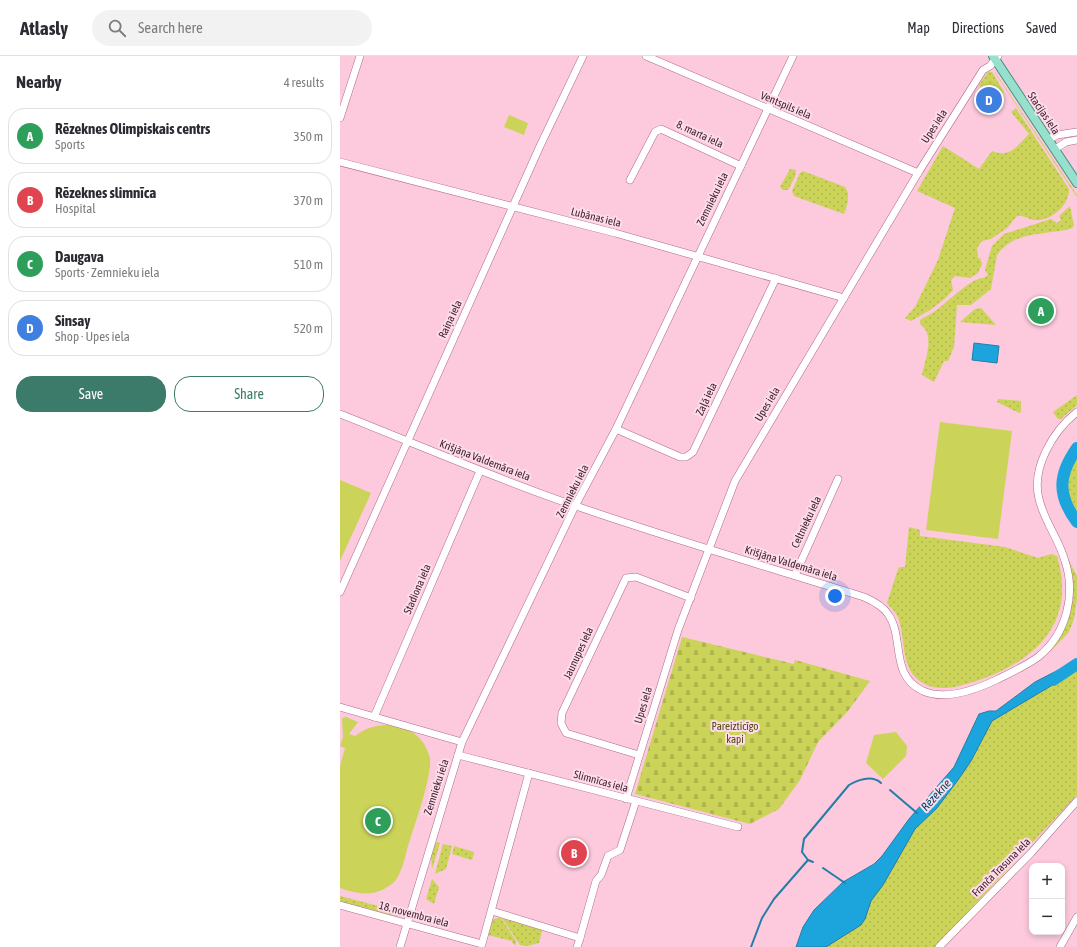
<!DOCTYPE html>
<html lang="en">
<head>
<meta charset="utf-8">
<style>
	body { margin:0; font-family:"Asap Condensed",sans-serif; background:#f2f2f3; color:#2b2b33 }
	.controls { position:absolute; right:12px; bottom:12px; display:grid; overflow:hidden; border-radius:8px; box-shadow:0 2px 6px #0003 }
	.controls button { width:36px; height:36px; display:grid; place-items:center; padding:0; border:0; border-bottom:1px solid #e1e1e2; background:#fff; color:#2b2b33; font:20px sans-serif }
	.you { position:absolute; left:495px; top:540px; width:14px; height:14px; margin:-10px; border:3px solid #fff; border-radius:50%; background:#1a73e8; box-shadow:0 0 0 6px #1a73e833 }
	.badge { display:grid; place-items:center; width:26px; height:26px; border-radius:50%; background:#3c7b6a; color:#fff; font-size:13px; font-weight:700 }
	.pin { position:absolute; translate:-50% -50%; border:2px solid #fff; box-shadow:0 1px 4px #0006 }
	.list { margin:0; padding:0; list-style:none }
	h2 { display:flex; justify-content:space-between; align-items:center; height:52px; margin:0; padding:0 16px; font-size:17px }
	h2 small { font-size:13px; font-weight:400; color:#7c7c81 }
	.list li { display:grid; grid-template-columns:26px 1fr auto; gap:12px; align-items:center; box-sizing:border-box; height:56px; margin:0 8px 8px; padding:0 8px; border:1px solid #e1e1e2; border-radius:16px }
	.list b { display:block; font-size:15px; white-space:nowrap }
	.list p { margin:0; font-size:13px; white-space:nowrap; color:#7c7c81 }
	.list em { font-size:13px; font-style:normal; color:#7c7c81 }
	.actions { display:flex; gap:8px; padding:12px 16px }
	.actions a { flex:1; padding:9px 0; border:1px solid #3c7b6a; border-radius:16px; text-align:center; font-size:14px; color:#3c7b6a }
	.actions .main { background:#3c7b6a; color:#fff }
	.icon { flex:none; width:22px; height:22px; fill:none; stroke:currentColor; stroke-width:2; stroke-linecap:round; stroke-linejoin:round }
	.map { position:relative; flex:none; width:737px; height:891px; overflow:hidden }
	header { display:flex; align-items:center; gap:24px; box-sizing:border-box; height:56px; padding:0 20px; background:#fff; border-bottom:1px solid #e1e1e2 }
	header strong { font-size:19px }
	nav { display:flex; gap:22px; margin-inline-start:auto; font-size:14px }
	.search { width:280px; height:36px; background:#f2f2f3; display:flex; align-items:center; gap:10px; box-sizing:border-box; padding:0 14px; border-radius:22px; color:#7c7c81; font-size:15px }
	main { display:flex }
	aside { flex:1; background:#fff }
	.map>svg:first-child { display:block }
	.grass { fill:url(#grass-dots) }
	.cemetery { fill:url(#cemetery-stones) }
	.park { fill:#cbd459 }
	.water { fill:#1ca5dd; stroke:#267ca8 }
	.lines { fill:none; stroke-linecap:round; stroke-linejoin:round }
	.stream { stroke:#267ca8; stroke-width:2 }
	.river { stroke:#1ca5dd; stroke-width:12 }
	.minor-casing { stroke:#b36989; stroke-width:8 }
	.major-casing { stroke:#4a8f7f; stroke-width:10 }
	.minor { stroke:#fff; stroke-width:7 }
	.major { stroke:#97e0cd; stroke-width:8 }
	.labels { text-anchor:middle; stroke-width:4; stroke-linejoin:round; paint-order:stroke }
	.street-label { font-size:11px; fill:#3c1e2b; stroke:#fedce9 }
	.park-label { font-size:11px; fill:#494c11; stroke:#fedce9 }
	.water-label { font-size:12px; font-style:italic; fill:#004966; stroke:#fedce9 }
</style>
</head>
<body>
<header>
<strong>Atlasly</strong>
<div class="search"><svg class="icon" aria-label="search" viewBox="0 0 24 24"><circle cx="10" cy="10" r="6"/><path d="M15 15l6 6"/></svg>Search here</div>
<nav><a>Map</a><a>Directions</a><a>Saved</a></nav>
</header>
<main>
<aside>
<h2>Nearby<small>4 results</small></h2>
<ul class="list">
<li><span class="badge" style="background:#2e9e5b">A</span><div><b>Rēzeknes Olimpiskais centrs</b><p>Sports</p></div><em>350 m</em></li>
<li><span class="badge" style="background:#e0444e">B</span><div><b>Rēzeknes slimnīca</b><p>Hospital</p></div><em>370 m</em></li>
<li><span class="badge" style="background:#2e9e5b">C</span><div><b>Daugava</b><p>Sports · Zemnieku iela</p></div><em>510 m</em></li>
<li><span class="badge" style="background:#3f7fe0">D</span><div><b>Sinsay</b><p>Shop · Upes iela</p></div><em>520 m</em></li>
</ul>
<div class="actions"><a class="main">Save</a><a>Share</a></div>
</aside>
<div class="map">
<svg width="737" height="891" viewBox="0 0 737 891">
	<defs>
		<pattern id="grass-dots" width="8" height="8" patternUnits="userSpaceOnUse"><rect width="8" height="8" fill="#cbd459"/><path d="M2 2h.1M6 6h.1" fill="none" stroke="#afb64e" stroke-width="1.8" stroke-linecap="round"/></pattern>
		<pattern id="cemetery-stones" width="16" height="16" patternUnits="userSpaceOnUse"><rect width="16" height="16" fill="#cbd459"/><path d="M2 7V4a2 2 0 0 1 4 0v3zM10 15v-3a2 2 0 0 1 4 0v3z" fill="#afb64e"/></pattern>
	</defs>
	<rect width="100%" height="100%" fill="#fcc9dd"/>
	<g class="grass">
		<polygon points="648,16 652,16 664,36 658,41 647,39 639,29"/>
		<polygon points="655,16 737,139 737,141 655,17"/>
		<path d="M696,46L717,73L723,74C708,77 697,60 696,46Z"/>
		<path d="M676,52L729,133C730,148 712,165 695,164C688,164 685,159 677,160L667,172L651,183L642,185L637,192L638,202H640L642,208L638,217L630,222L615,220L611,224L613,234C601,248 587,256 571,265L565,262L575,251L598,204L615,152L577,135L603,90L639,113L652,95C671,102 676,91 689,78L671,56Z"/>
		<polygon points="450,113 456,114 455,121 448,134 443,134 440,131"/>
		<path d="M463,115L505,131C511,139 507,150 504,158L454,140L452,135L460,117Z"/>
		<path d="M730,150L734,170L730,173C704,179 673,175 657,199L651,233L631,249H617L614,291L608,305H604L594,326L582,319C585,303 596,279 580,268V264C584,261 589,259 594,256C604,249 633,220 644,222L648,219L645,214L652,190L664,178L711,163L717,167L721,164L719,160Z"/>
		<polygon points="641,252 656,269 620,266 635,253"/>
		<polygon points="737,339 737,349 721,363 718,363 713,356"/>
		<polygon points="658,343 681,345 681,356 679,357 657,346"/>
		<polygon points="737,393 737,466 722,430"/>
		<path d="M569,471L580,474V480L665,491L698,502L711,498L717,500C737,567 696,605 636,625C620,630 600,637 583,627C560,615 566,583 558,561C555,555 551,552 547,547L558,513L560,511H565Z"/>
		<path d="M728,503L737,520V543L734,563L729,576L709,597C732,565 737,542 728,503Z"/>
		<polygon points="737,604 737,739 595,891 473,891 604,732 646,663"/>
		<polygon points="96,786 100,787 92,813 91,801"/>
		<polygon points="103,788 112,790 106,813 95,818"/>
		<polygon points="114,790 134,796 132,804 112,798"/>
		<polygon points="92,823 99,831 94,848 86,843"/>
		<polygon points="0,840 57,855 58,861 0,845"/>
		<polygon points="161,862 176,885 176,889 173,888 172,885 148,879 153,863"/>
		<polygon points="162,862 200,871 202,875 199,887 187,890 180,889"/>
	</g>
	<polygon class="cemetery" points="342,581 454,608 455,604 530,625 508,655 478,686 460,724 439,753 410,768 295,738"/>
	<g class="park">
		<polygon points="169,59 188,67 184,79 164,71"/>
		<polygon points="600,366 672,375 658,483 586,474"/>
		<polygon points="0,424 31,437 0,505"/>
		<path d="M6,661L18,666L9,678L15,680C40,660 83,667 90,703C92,720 75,768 70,784C66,794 65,806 60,816C58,822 54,827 49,830C33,841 17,838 0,832V710L5,692L0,690L3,681L2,662Z"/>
		<polygon points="556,676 567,690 566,700 543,723 526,707 534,679"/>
	</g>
	<g class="water">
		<polygon points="634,287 659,290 657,307 632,304"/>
		<polygon points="726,610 726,621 652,665 631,705 618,724 597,752 575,773 543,829 531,845 525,863 521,869 486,891 456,891 463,871 474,854 503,826 534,808 542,800 569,763 614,711 639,658 649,655 656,655 695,626"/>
	</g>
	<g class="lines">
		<g class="stream">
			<polyline points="550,734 577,757"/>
			<path d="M473,806L468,804L462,796L464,783L509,729C518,724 532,719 541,727"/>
			<polyline points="483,812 505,827"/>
			<polyline points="411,891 422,862 434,843 468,804"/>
		</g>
		<g class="river">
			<path d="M737,392C718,419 717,439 737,466"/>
			<polyline points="713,624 737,608"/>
		</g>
		<defs>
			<g id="minor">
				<polyline points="306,0 578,117"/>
				<polyline points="0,62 20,0"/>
				<polyline points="709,83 717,79 737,76"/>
				<polyline points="715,93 726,86 737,84"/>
				<polyline points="0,106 275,177 504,242"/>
				<polyline points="290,124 315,76 321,73 401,110"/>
				<path d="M0,358C79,389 156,423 236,450C331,483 428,511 524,541C533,545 543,550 548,558C565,582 549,619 583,635C606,645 635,634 656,624C670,617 686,610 698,601C727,578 736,538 725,505C719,483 704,465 699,443C691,412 713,375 737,356"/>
				<polyline points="276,373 340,401 346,401 353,396 436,222"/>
				<polyline points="455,519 498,423"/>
				<polyline points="0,536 200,90 243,0"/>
				<polyline points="0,651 122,686"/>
				<polyline points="34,661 140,415"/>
				<polyline points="118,699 398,771"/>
				<polyline points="299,699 226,677 221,667 222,657 286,522 296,521 351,542"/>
				<polyline points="286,743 338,574 395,425 578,117 643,14 650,10 658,0"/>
				<polyline points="0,849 142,888 189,717"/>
				<polyline points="152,855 240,882 237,891"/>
				<polyline points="240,882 256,825 261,819 268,800 280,794 296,745"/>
				<polyline points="60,891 122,686 235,450 276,373 453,0"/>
				<polyline points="599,891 691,797 737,745"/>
				<polyline points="720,891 737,861"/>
			</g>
			<polyline id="major" points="653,0 737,127"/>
		</defs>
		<use href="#minor" class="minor-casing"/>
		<use href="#major" class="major-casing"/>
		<use href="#minor" class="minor"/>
		<use href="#major" class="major"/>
	</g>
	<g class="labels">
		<g class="street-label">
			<text transform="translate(446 49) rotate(23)" y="4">Ventspils iela</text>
			<text transform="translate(704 57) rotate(56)" y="4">Stacijas iela</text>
			<text transform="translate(594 70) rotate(-57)" y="4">Upes iela</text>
			<text transform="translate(360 78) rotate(25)" y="4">8. marta iela</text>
			<text transform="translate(372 143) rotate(-64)" y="4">Zemnieku iela</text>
			<text transform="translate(256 161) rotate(14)" y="4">Lubānas iela</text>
			<text transform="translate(110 263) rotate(-65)" y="4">Raiņa iela</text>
			<text transform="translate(366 343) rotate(-65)" y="4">Zaļā iela</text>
			<text transform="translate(427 348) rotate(-59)" y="4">Upes iela</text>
			<text transform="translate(145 404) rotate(21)" y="4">Krišjāņa Valdemāra iela</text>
			<text transform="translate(232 435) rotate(-63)" y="4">Zemnieku iela</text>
			<text transform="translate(466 466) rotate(-65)" y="4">Celtnieku iela</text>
			<text transform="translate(451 507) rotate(17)" y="4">Krišjāņa Valdemāra iela</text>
			<text transform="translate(77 533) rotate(-67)" y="4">Stadiona iela</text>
			<text transform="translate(238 597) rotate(-65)" y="4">Jaunupes iela</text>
			<text transform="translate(303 649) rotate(-73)" y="4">Upes iela</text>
			<text transform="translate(261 725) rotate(15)" y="4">Slimnīcas iela</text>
			<text transform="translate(96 731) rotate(-72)" y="4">Zemnieku iela</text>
			<text transform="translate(661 811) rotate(-45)" y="4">Franča Trasuna iela</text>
			<text transform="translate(74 858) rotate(15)" y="4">18. novembra iela</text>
		</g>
		<g class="park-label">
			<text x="395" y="674">Pareizticīgo<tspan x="395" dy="13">kapi</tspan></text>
		</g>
		<g class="water-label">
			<text transform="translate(596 739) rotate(-48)" y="4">Rēzekne</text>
		</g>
	</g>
</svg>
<div class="controls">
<button>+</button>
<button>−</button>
</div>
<div class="you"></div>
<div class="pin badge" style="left:701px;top:255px;background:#2e9e5b">A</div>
<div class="pin badge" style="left:234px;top:797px;background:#e0444e">B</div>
<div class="pin badge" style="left:38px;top:765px;background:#2e9e5b">C</div>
<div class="pin badge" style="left:649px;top:44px;background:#3f7fe0">D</div>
</div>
</main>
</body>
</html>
